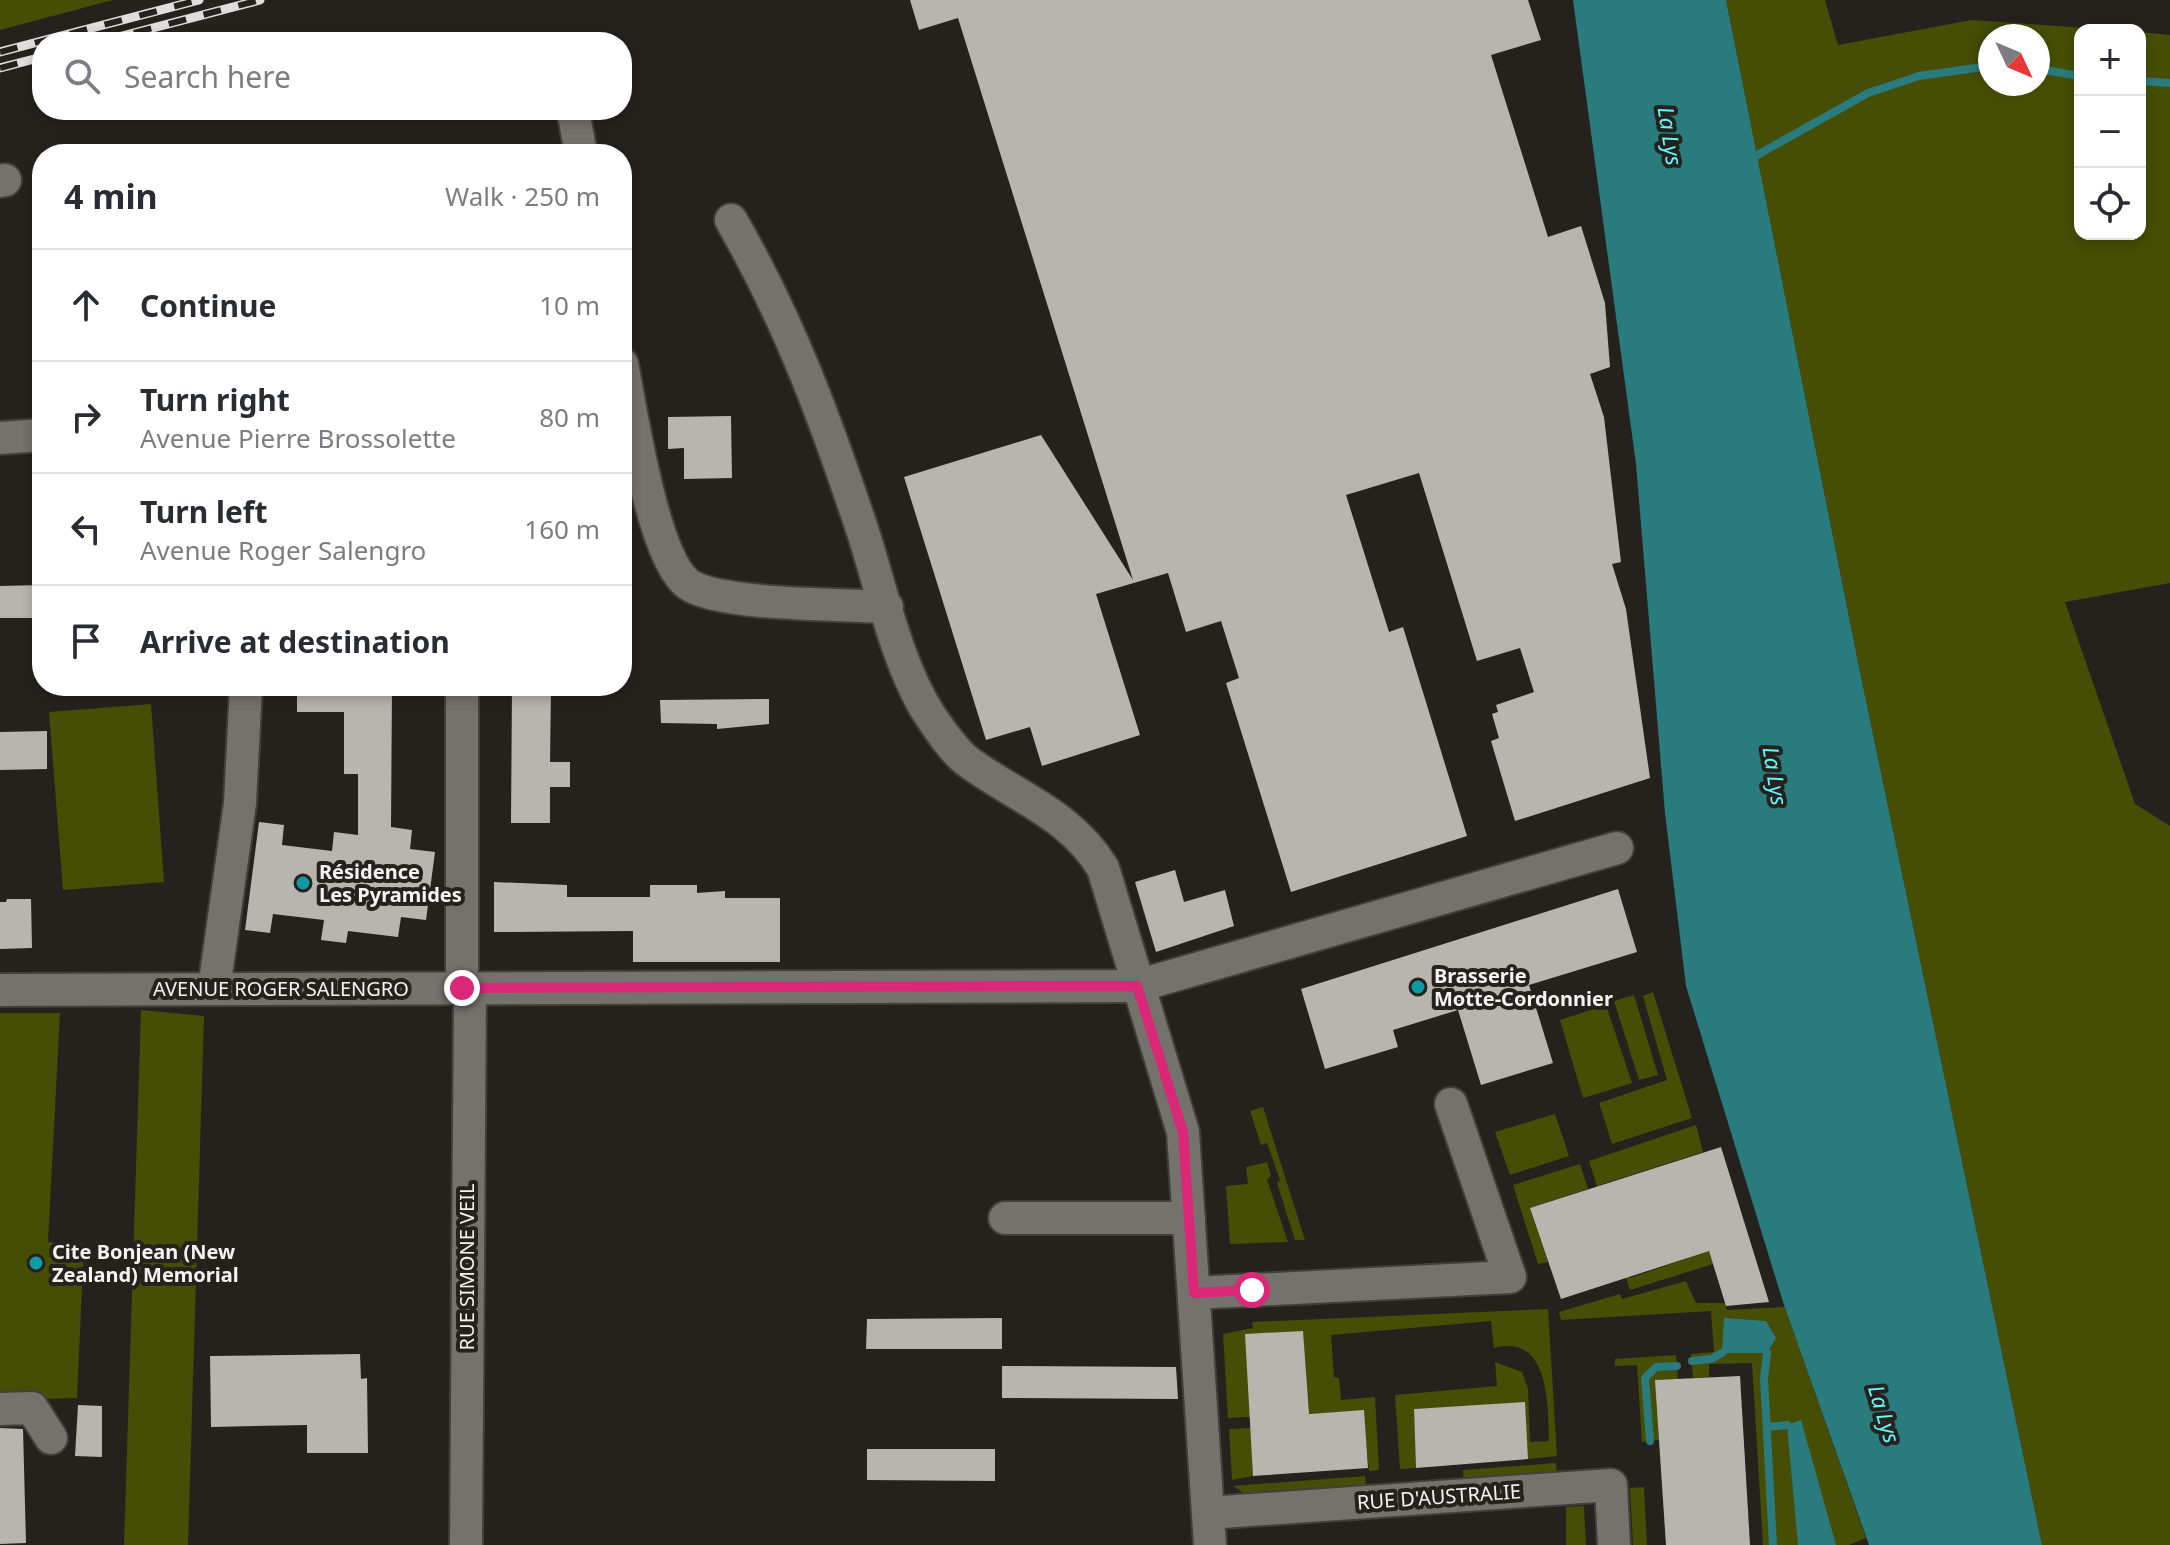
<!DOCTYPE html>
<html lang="en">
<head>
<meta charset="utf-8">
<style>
	body { margin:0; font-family:"Noto Sans",sans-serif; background:#f2f2f3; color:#2b2b33 }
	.controls { position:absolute; right:24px; top:24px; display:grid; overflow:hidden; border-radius:16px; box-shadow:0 4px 12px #0003 }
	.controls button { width:72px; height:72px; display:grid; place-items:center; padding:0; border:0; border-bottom:2px solid #e1e1e2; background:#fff; color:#2b2b33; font:40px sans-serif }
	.compass { position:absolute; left:1978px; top:24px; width:72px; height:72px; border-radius:50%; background:#fff; box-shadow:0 4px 12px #0003; rotate:134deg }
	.stop { position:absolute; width:24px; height:24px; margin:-18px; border:6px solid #db2777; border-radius:50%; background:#fff }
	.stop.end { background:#db2777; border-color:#fff; box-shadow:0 2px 8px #0008 }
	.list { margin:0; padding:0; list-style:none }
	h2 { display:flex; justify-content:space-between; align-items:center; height:104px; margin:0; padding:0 32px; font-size:34px }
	h2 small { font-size:26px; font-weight:400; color:#7c7c81 }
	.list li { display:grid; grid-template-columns:52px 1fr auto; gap:24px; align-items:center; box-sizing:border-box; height:112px; padding:0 32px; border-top:2px solid #e1e1e2 }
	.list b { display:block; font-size:30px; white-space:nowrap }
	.list p { margin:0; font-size:26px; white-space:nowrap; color:#7c7c81 }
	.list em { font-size:26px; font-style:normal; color:#7c7c81 }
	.icon { flex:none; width:44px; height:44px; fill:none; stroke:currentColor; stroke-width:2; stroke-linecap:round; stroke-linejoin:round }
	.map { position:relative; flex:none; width:2170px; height:1545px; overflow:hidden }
	.search { position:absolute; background:#fff; box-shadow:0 4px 12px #0003; left:32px; top:32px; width:600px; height:88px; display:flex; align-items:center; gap:20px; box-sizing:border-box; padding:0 28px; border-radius:32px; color:#7c7c81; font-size:30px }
	.panel { position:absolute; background:#fff; box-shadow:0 4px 12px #0003; left:32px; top:144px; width:600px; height:552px; border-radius:32px }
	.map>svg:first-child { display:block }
	.green { fill:#454e04; fill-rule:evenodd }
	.water { fill:#2a7b7d }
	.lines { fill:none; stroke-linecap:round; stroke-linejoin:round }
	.stream { stroke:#2a7b7d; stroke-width:8 }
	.building { fill:#b8b5af }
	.minor-casing { stroke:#413f3b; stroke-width:36 }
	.minor { stroke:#75716d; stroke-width:32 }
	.rail-casing { stroke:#e0dedb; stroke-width:9 }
	.rail { stroke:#25221e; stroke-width:6; stroke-dasharray:18; stroke-linecap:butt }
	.route { stroke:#db2777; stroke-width:10 }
	.culture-dot { fill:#0f9aa8; stroke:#25221e; stroke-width:3 }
	.labels { text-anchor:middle; stroke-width:8; stroke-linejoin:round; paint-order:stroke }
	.poi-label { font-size:20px; font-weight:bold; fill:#f5f3f0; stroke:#25221e; text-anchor:start }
	.street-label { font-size:20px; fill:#f5f3f0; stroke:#25221e }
	.water-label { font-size:22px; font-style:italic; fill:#64f8fd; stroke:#25221e }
</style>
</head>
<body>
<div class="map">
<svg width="2170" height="1545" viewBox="0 0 2170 1545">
	<rect width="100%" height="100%" fill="#25221e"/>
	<g class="green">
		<polygon points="0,0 113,0 0,30"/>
		<path d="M1726,0H1825L1838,45L1972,20L2114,30H2080V234H2140V32L2170,35V583L2065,602L2135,804L2170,826V1545H2042L1860,672ZM1990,36H2038V84H1990Z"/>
		<polygon points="151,704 164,882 63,890 49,712"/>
		<polygon points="1653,992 1692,1118 1612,1144 1599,1103 1667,1080 1643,996"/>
		<polygon points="1634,995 1658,1075 1639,1080 1614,1001"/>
		<polygon points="1606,1005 1632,1083 1583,1098 1560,1020"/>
		<polygon points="141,1010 204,1016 188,1545 124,1545"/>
		<polygon points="0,1013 60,1013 48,1242 84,1244 77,1398 0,1400"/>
		<polygon points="1263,1107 1305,1240 1295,1240 1277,1183 1280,1180 1267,1143 1261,1145 1250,1111"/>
		<polygon points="1555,1114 1569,1156 1510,1175 1495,1132"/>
		<polygon points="1696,1125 1703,1152 1600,1185 1630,1278 1688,1258 1681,1232 1709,1249 1713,1264 1630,1290 1589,1161"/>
		<polygon points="1267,1162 1271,1176 1267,1180 1288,1242 1230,1244 1226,1186 1248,1184 1246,1167"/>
		<polygon points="1580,1164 1588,1189 1530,1208 1548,1262 1538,1264 1513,1185"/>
		<polygon points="1686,1281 1696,1303 1725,1303 1727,1310 1785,1307 1866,1538 1849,1545 1763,1545 1752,1363 1709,1364 1709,1377 1693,1378 1691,1354 1714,1352 1711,1311 1561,1320 1559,1312 1620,1294 1622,1299"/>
		<path d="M1548,1309L1557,1456L1528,1459L1524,1403L1414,1409L1416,1468L1400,1469L1395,1395L1497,1386L1495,1362L1522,1372L1528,1389L1530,1442L1549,1441C1548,1406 1550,1333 1494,1348L1491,1321L1331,1335L1334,1377L1339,1378L1341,1400L1375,1397L1379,1470L1369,1471L1363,1411L1228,1418L1223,1334L1253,1328L1252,1322Z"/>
		<polygon points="1676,1355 1678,1379 1656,1380 1659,1440 1642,1442 1637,1365 1615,1366 1615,1359"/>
		<polygon points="1251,1428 1253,1476 1232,1480 1229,1429"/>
		<polygon points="1556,1463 1557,1477 1464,1483 1463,1470"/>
		<polygon points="1365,1476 1366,1489 1247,1495 1233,1486"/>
		<polygon points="1644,1487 1647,1545 1633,1545 1630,1488"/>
		<polygon points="1584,1506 1586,1545 1566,1545 1566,1507"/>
	</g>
	<g class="water">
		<polygon points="1573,0 1726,0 1860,672 2042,1545 1869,1545 1783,1302 1686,986 1665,813 1636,464"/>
		<polygon points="1724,1318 1766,1321 1776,1338 1767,1353 1722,1353"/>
		<polygon points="1801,1420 1836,1545 1798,1545 1787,1425"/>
	</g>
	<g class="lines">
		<g class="stream">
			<polyline points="2038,69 2080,76"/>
			<polyline points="2140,81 2170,83"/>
			<polyline points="1750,159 1868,93 1919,76 1990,66"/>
			<polyline points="1767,1353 1764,1378 1773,1545"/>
			<polyline points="1692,1361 1711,1359 1722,1353"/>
			<polyline points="1767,1427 1787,1425"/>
			<polyline points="1650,1441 1645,1378 1656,1367 1677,1366"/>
		</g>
	</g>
	<g class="building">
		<polygon points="910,0 1528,0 1541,40 1491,55 1548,237 1581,226 1605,303 1610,367 1590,374 1604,417 1621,562 1612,564 1626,609 1650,778 1515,821 1491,741 1499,738 1492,714 1498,712 1496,705 1534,692 1520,648 1477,661 1419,473 1346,495 1389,632 1403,627 1467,836 1291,892 1226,683 1239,678 1221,621 1186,632 1168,573 1096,594 1140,735 1042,766 1030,727 986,740 904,477 1041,435 1133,580 958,18 919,30"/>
		<polygon points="731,416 732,478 684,479 684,448 668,449 668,417"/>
		<polygon points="42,585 42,618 0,618 0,586"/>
		<polygon points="297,686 392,686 391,827 412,830 410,849 435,852 426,920 401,917 398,937 348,931 346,943 321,940 324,920 273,914 270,933 245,930 259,822 284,825 282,845 332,851 334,832 358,835 358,774 344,774 344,712 297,712"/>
		<polygon points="512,686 551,687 550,762 570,762 570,787 550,787 550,823 511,823"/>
		<polygon points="769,699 769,724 717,729 717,724 661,723 660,700"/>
		<polygon points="47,731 47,769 0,770 0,732"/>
		<polygon points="1175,870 1184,902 1225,890 1234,926 1156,952 1135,882"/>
		<polygon points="494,882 567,885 567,897 650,897 650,885 697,885 697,893 725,891 725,898 780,898 780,962 633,962 633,931 494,932"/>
		<polygon points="1618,889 1637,952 1529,985 1553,1063 1481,1085 1458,1010 1393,1030 1398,1047 1325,1069 1301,989"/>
		<polygon points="7,899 31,899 32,948 0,949 0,902 6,902"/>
		<polygon points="1721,1147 1769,1302 1726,1306 1709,1251 1561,1299 1530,1208"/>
		<polygon points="1002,1318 1002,1349 866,1349 867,1319"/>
		<polygon points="1303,1331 1309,1414 1364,1410 1368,1468 1253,1476 1245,1334"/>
		<polygon points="360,1354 361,1379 367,1378 368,1453 307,1453 307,1425 211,1427 210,1356"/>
		<polygon points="1002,1366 1176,1367 1178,1399 1002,1398"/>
		<polygon points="1740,1376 1750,1545 1666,1545 1655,1380"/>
		<polygon points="1525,1402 1528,1459 1416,1468 1414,1409"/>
		<polygon points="78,1405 102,1406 102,1457 75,1456"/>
		<polygon points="0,1428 23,1429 26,1543 0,1544"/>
		<polygon points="867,1449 995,1449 995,1481 867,1480"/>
	</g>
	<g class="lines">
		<defs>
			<g id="minor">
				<polyline points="573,110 581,154"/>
				<polyline points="0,181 5,180"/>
				<path d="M731,220C790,322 826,421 863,532C881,588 897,664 929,714C939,729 953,750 967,761C1017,798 1069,813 1103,868L1183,1132L1210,1545"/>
				<path d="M622,364C631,409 653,560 688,584C718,606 845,604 887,607"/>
				<polyline points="0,438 42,435"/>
				<polyline points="462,988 462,686"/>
				<polyline points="214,989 240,803 246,686"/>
				<polyline points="0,990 1137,986 1617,848"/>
				<polyline points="1005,1218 1189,1218"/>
				<polyline points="1194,1293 1510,1277 1451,1104"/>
				<polyline points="0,1409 32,1408 51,1438"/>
				<polyline points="1208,1513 1611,1485 1614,1545"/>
				<polyline points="466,1545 470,989"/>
			</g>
		</defs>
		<use href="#minor" class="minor-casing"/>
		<use href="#minor" class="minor"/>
		<defs>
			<g id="rail">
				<polyline points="99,42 260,0"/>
				<polyline points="0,52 199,0"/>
				<polyline points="0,68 42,57"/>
			</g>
		</defs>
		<use href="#rail" class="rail-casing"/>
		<use href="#rail" class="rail"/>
	</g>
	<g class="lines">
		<polyline class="route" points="462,988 1137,986 1183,1132 1194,1293 1252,1290"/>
	</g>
	<g class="culture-dot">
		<circle cx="303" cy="883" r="8"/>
		<circle cx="1418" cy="987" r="8"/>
		<circle cx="36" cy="1263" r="8"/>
	</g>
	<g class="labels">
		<g class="poi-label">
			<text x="319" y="879">Résidence<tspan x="319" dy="23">Les Pyramides</tspan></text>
			<text x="1434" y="983">Brasserie<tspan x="1434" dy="23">Motte-Cordonnier</tspan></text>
			<text x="52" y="1259">Cite Bonjean (New<tspan x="52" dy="23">Zealand) Memorial</tspan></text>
		</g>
		<g class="street-label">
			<text x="281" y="996">AVENUE ROGER SALENGRO</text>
			<text transform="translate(467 1267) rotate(-90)" y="7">RUE SIMONE VEIL</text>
			<text transform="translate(1439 1497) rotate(-4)" y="7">RUE D'AUSTRALIE</text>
		</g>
		<g class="water-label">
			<text transform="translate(1670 136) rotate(81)" y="8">La Lys</text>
			<text transform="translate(1775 776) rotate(81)" y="8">La Lys</text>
			<text transform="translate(1884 1414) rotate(73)" y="8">La Lys</text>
		</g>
	</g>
</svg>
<div class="controls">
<button>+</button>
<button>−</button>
<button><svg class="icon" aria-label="locate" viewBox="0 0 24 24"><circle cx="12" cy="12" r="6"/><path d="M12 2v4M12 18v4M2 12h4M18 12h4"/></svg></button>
</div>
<svg class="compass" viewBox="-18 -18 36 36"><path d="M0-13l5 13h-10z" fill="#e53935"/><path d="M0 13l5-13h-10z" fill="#7c7c81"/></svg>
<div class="stop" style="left:1252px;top:1290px"></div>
<div class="stop end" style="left:462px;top:988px"></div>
<div class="search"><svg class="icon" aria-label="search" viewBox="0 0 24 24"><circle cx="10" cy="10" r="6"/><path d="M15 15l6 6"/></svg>Search here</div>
<section class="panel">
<h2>4 min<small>Walk · 250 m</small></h2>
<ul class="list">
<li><svg class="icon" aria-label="ahead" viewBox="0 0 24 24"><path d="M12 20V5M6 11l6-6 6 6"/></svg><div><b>Continue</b></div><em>10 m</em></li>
<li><svg class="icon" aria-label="right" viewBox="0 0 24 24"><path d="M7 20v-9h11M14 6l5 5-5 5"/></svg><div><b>Turn right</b><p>Avenue Pierre Brossolette</p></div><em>80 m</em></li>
<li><svg class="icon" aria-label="left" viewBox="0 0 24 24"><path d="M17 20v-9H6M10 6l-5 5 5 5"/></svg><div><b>Turn left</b><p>Avenue Roger Salengro</p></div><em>160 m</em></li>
<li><svg class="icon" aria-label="arrive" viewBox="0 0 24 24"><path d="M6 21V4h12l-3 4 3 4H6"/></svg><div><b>Arrive at destination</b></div></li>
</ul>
</section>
</div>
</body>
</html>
